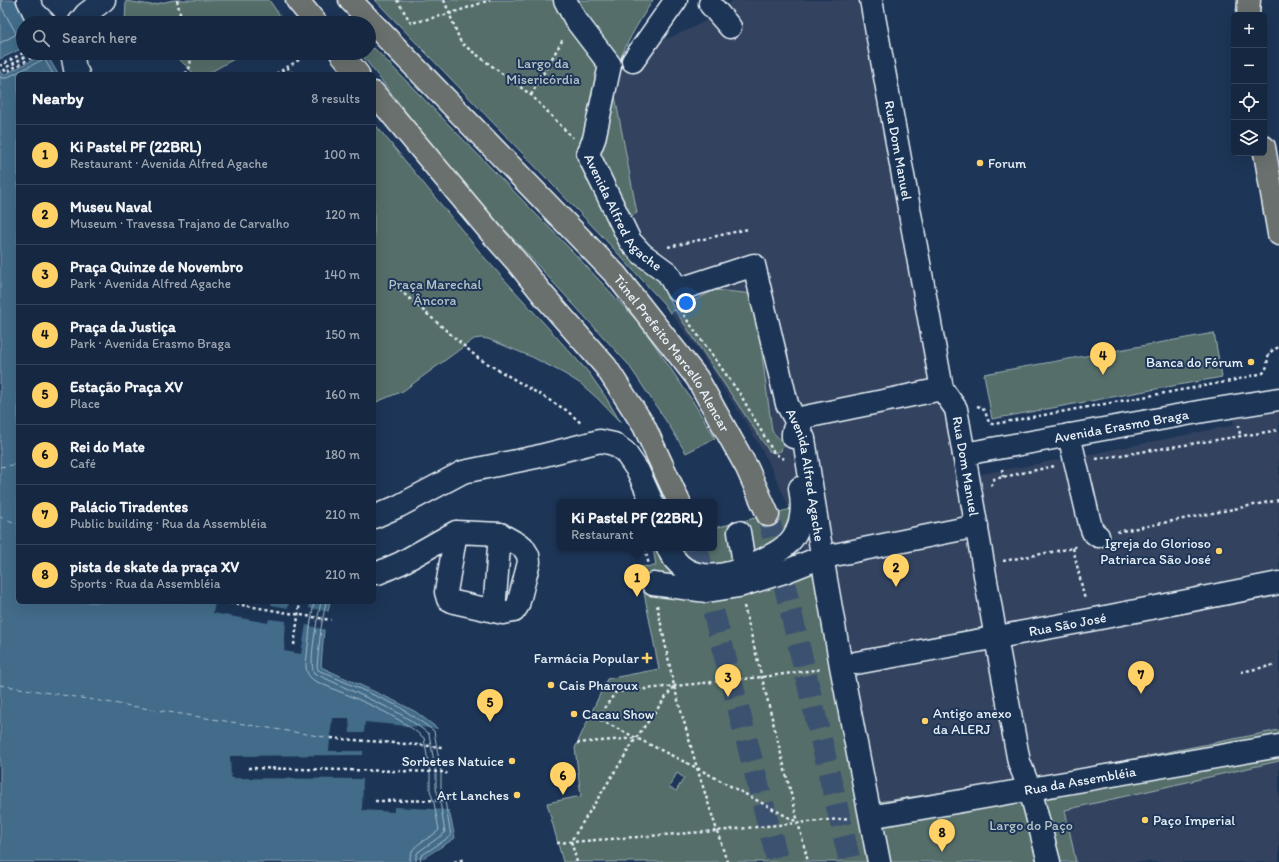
<!DOCTYPE html>
<html lang="en">
<head>
<meta charset="utf-8">
<style>
	body { margin:0; font-family:Itim,sans-serif; background:#23344c; color:#f1f3f6 }
	.controls { position:absolute; right:12px; top:12px; display:grid; overflow:hidden; border-radius:6px; box-shadow:0 4px 16px #0002 }
	.controls button { width:36px; height:36px; display:grid; place-items:center; padding:0; border:0; border-bottom:1px solid #35445a; background:#162841; color:#f1f3f6; font:20px sans-serif }
	.you { position:absolute; left:686px; top:303px; width:14px; height:14px; margin:-10px; border:3px solid #fff; border-radius:50%; background:#1a73e8; box-shadow:0 0 0 6px #1a73e833 }
	.badge { display:grid; place-items:center; width:26px; height:26px; border-radius:50%; background:#ffd166; color:#111; font-size:13px; font-weight:700 }
	.pin { position:absolute; translate:-50% -33px; filter:drop-shadow(0 1px 2px #0008) }
	.pin::after { content:''; position:absolute; top:21px; width:14px; height:12px; background:inherit; clip-path:polygon(0 0,100% 0,50% 100%) }
	.popup { position:absolute; left:557px; top:499px; width:160px; height:52px; box-sizing:border-box; display:grid; place-content:center; border-radius:6px; background:#162841; filter:drop-shadow(0 1px 3px #0005); font-size:13px; white-space:nowrap; color:#9ea6b1 }
	.popup b { font-size:15px; color:#f1f3f6 }
	.popup::after { content:''; position:absolute; left:50%; top:100%; margin-left:-8px; border:8px solid transparent; border-top-color:#162841 }
	.list { margin:0; padding:0; list-style:none }
	h2 { display:flex; justify-content:space-between; align-items:center; height:52px; margin:0; padding:0 16px; font-size:17px }
	h2 small { font-size:13px; font-weight:400; color:#9ea6b1 }
	.list li { display:grid; grid-template-columns:26px 1fr auto; gap:12px; align-items:center; box-sizing:border-box; height:60px; padding:0 16px; border-top:1px solid #35445a }
	.list b { display:block; font-size:15px; white-space:nowrap }
	.list p { margin:0; font-size:13px; white-space:nowrap; color:#9ea6b1 }
	.list em { font-size:13px; font-style:normal; color:#9ea6b1 }
	.icon { flex:none; width:22px; height:22px; fill:none; stroke:currentColor; stroke-width:2; stroke-linecap:round; stroke-linejoin:round }
	.map { position:relative; flex:none; width:1279px; height:862px; overflow:hidden }
	.search { position:absolute; background:#162841; box-shadow:0 4px 16px #0002; left:16px; top:16px; width:360px; height:44px; display:flex; align-items:center; gap:10px; box-sizing:border-box; padding:0 14px; border-radius:22px; color:#9ea6b1; font-size:15px }
	.panel { position:absolute; background:#162841; box-shadow:0 4px 16px #0002; left:16px; top:72px; width:360px; height:532px; border-radius:6px }
	.map>svg:first-child { display:block }
	.built { fill:#32425e }
	.green { fill:#546e6b; stroke:#9eb0b2; fill-rule:evenodd }
	.water { fill:#436c8a; stroke:#85a1b6 }
	.pier { fill:#1d3557 }
	.lines { fill:none; stroke-linecap:round; stroke-linejoin:round }
	.shore { stroke:#a6bccc; stroke-width:1 }
	.ferry { stroke:#aec2d2; stroke-width:1; stroke-dasharray:5 4; stroke-linecap:butt }
	.highway-tunnel { stroke:#3b516f; stroke-width:22; stroke-dasharray:22 11; stroke-linecap:butt }
	.minor-casing { stroke:#e8f1f8; stroke-width:25 }
	.major-casing { stroke:#e8f1f8; stroke-width:25 }
	.highway-casing { stroke:#e8f1f8; stroke-width:25 }
	.path { stroke:#e8f1f8; stroke-width:2.5; stroke-dasharray:3 3; stroke-linecap:butt }
	.minor { stroke:#1d3557; stroke-width:22 }
	.major { stroke:#6b706d; stroke-width:22 }
	.highway { stroke:#6b706d; stroke-width:22 }
	.poi-dot { fill:#ffd166; stroke:#1d3557; stroke-width:1.5 }
	.labels { text-anchor:middle; stroke-width:4; stroke-linejoin:round; paint-order:stroke }
	.park-label { font-size:14px; fill:#b4c3c7; stroke:#1d3557 }
	.street-label { font-size:14px; fill:#e8f1f8; stroke:#1d3557 }
	.poi-label { font-size:14px; fill:#e8f1f8; stroke:#1d3557; text-anchor:start }
</style>
</head>
<body>
<div class="map">
<svg width="1279" height="862" viewBox="0 0 1279 862">
	<rect width="100%" height="100%" fill="#1d3557"/>
	<filter id="ink" filterUnits="userSpaceOnUse"><feTurbulence type="fractalNoise" baseFrequency=".025" numOctaves="2"/><feDisplacementMap in="SourceGraphic" scale="8" xChannelSelector="R" yChannelSelector="G"/><feConvolveMatrix kernelMatrix="1 2 1 2 8 2 1 2 1" color-interpolation-filters="sRGB"/></filter>
	<g filter="url(#ink)">
		<g class="built">
			<polygon points="733,0 864,0 987,624 985,650 990,654 1008,650 1011,645 1279,589 1279,862 870,862 799,530 780,487 767,459 746,423 698,349 664,304 550,171 613,64 633,53 692,28 707,20 721,10"/>
			<polygon points="1275,410 1279,410 1279,576 1004,627 978,477 981,474 1063,459 1066,460 1083,458 1086,455 1234,425 1233,418"/>
		</g>
		<g class="green">
			<polygon points="174,0 269,0 285,23 125,23 126,1 151,5"/>
			<path d="M375,0H653C637,25 617,56 613,85L637,213L621,222L652,266L675,310L715,290L754,294L772,431L783,443L781,451L774,453L769,451L675,310L670,313L664,304L601,235Z"/>
			<polygon points="374,48 572,251 641,325 692,400 715,438 686,453 672,430 628,364 498,222 461,184 362,55 366,53 369,53 369,51"/>
			<polygon points="168,53 245,53 207,74 194,74 180,60"/>
			<polygon points="374,123 484,257 589,373 605,396 621,423 597,398 581,384 563,373 532,357 488,339 481,338 474,339 403,391 374,403"/>
			<polygon points="1214,333 1222,377 992,419 984,374"/>
			<polygon points="791,509 792,514 791,524 780,540 751,555 743,521"/>
			<polygon points="731,524 737,562 724,568 689,561 676,548 714,548 714,528"/>
			<path d="M653,548H659L677,570L776,561L829,550L850,664L878,802L1026,780L1279,730V761L1065,810L1076,862H563L547,803L581,796L575,748L607,679L659,669L639,567L656,566ZM677,773L684,778L676,791L669,787Z"/>
		</g>
		<g class="water">
			<polygon points="0,0 15,0 28,23 23,23 23,48 0,59"/>
			<polygon points="46,53 58,74 18,74 18,602 330,602 324,629 321,667 399,703 416,712 437,728 441,747 449,810 455,838 424,858 425,862 0,862 0,70 4,75"/>
		</g>
		<g class="pier">
			<polygon points="215,602 272,602 271,605 288,608 289,602 309,602 309,608 330,612 326,630 306,625 301,654 284,651 286,621 269,619 268,623 213,613"/>
			<polygon points="332,718 349,718 350,733 364,733 365,722 439,729 447,772 447,787 451,799 454,821 452,819 449,810 394,807 394,812 362,810 363,779 231,778 230,756 363,755 363,751 329,751"/>
			<polygon points="457,838 457,840 426,859 427,862 409,862 424,858"/>
		</g>
		<g class="lines">
			<g class="shore">
				<polyline points="0,43 15,35 16,33 2,8 1,0"/>
				<polyline points="0,77 2,78 6,78 44,59 45,60 53,74"/>
				<path d="M314,602L310,627L306,665C306,673 309,677 315,681C351,697 395,712 424,738L430,773V790L434,803L439,830C428,841 408,844 410,862"/>
				<path d="M321,602C318,616 308,662 314,673L395,711L410,720L429,734L436,773V789L440,801L445,833L418,852L416,856V862"/>
				<polyline points="326,602 321,628 317,666 318,670 398,706 413,716 434,731 441,772 441,788 445,801 451,836 422,855 420,858 421,862"/>
			</g>
			<g class="ferry">
				<polyline points="0,467 18,464"/>
				<polyline points="0,517 18,524"/>
				<polyline points="0,685 331,738"/>
			</g>
			<g class="highway-tunnel">
				<polyline points="768,515 850,862"/>
				<polyline points="697,548 778,862"/>
			</g>
			<defs>
				<g id="minor">
					<polyline points="28,0 34,12 45,23"/>
					<path id="s1" d="M565,0L575,19L610,65L594,139L588,154L630,241L642,254L668,273L677,290L754,265L787,404L797,423L804,439L825,574L841,666L879,862"/>
					<path id="s2" d="M871,0L942,389L956,409L996,638L1019,762L1026,780L1030,789L1049,862"/>
					<polyline points="710,4 730,27"/>
					<polyline points="79,23 86,14 104,0"/>
					<polyline points="72,53 75,69 78,74"/>
					<polyline points="633,61 676,0"/>
					<polyline points="1069,435 1090,524 1093,532 1098,536"/>
					<path d="M793,437C792,428 798,422 805,417L942,389"/>
					<path id="s3" d="M964,454L1204,411L1279,399"/>
					<polyline points="374,517 399,506 463,472 536,457 600,441 614,444 625,452 638,471 652,502"/>
					<polyline points="739,532 745,569"/>
					<path d="M668,548C671,556 678,564 685,569C710,583 737,572 760,561C772,555 787,548 794,536C803,522 803,504 800,488"/>
					<polyline points="834,555 977,526"/>
					<polyline points="374,573 378,573 401,563 456,532 500,534 523,547 528,555 529,562 518,605 514,611 503,613 454,602 448,599 446,592 456,532"/>
					<polyline points="653,584 707,591 739,586 784,572 822,557 830,556"/>
					<polyline points="494,611 500,534"/>
					<path id="s4" d="M856,663L1090,620L1279,583"/>
					<path id="s5" d="M881,815L1279,746"/>
				</g>
				<g id="major">
					<polyline points="1248,15 1249,0"/>
					<polyline points="1264,147 1279,234"/>
				</g>
				<g id="highway">
					<polyline points="297,0 316,23"/>
					<path id="s6" d="M350,0L616,275L697,378L747,468L768,515"/>
					<polyline points="341,53 358,74"/>
					<polyline points="374,93 492,234 516,261 544,296 606,367 644,426 679,502"/>
				</g>
			</defs>
			<use href="#minor" class="minor-casing"/>
			<use href="#major" class="major-casing"/>
			<use href="#highway" class="highway-casing"/>
			<g class="path">
				<polyline points="177,0 182,23"/>
				<polyline points="397,0 411,23 449,14 490,0"/>
				<polyline points="444,0 461,43 531,95 573,138"/>
				<polyline points="23,53 1,65 6,72 40,53"/>
				<polyline points="7,67 32,53"/>
				<polyline points="287,67 293,74"/>
				<path d="M185,74C192,67 191,62 189,53"/>
				<polyline points="276,74 310,53"/>
				<polyline points="531,95 563,39"/>
				<polyline points="668,247 748,229"/>
				<polyline points="395,286 478,358 566,410 582,424"/>
				<polyline points="680,310 740,394 774,453 786,460"/>
				<path d="M977,406C987,409 985,415 990,424H994L1231,381L1263,373C1272,364 1261,354 1279,347"/>
				<polyline points="1239,425 1240,436"/>
				<polyline points="1096,459 1279,430"/>
				<polyline points="1002,469 1003,477"/>
				<polyline points="991,486 994,479 1055,466"/>
				<polyline points="1117,532 1279,500"/>
				<polyline points="645,548 649,565"/>
				<polyline points="1073,548 1085,600"/>
				<polyline points="1003,561 1073,548 1078,545"/>
				<polyline points="224,602 331,620"/>
				<polyline points="657,605 674,686 697,768 727,862"/>
				<polyline points="744,606 808,862"/>
				<polyline points="294,645 300,602"/>
				<polyline points="1241,672 1275,665"/>
				<polyline points="590,715 697,768 797,822"/>
				<polyline points="597,718 616,692 762,677 822,669"/>
				<polyline points="331,738 443,747"/>
				<polyline points="577,743 636,738"/>
				<polyline points="248,768 445,772 447,774"/>
				<polyline points="375,801 449,800 452,801"/>
				<polyline points="557,843 716,831 850,818"/>
				<polyline points="454,862 465,859"/>
				<polyline points="577,862 571,841 636,738 674,686"/>
			</g>
			<use href="#minor" class="minor"/>
			<use href="#major" class="major"/>
			<use href="#highway" class="highway"/>
		</g>
	</g>
	<g class="poi-dot">
		<circle cx="980" cy="163" r="4"/>
		<circle cx="1251" cy="362" r="4"/>
		<circle cx="1219" cy="551" r="4"/>
		<path d="M645 652h4v4h4v4h-4v4h-4v-4h-4v-4h4z"/>
		<circle cx="551" cy="685" r="4"/>
		<circle cx="574" cy="714" r="4"/>
		<circle cx="925" cy="721" r="4"/>
		<circle cx="512" cy="761" r="4"/>
		<circle cx="517" cy="795" r="4"/>
		<circle cx="1145" cy="820" r="4"/>
	</g>
	<g class="labels">
		<g class="park-label">
			<text x="543" y="68">Largo da<tspan x="543" dy="16">Misericórdia</tspan></text>
			<text x="435" y="289">Praça Marechal<tspan x="435" dy="16">Âncora</tspan></text>
			<text x="1031" y="830">Largo do Paço</text>
		</g>
		<g class="street-label">
			<text dy="5" stroke="none"><textPath href="#s2" startOffset="153">Rua Dom Manuel</textPath></text>
			<text dy="5" stroke="none"><textPath href="#s1" startOffset="240">Avenida Alfred Agache</textPath></text>
			<text dy="5" stroke="none"><textPath href="#s6" startOffset="479">Túnel Prefeito Marcello Alencar</textPath></text>
			<text dy="5" stroke="none"><textPath href="#s3" startOffset="160">Avenida Erasmo Braga</textPath></text>
			<text dy="5" stroke="none"><textPath href="#s2" startOffset="478">Rua Dom Manuel</textPath></text>
			<text dy="5" stroke="none"><textPath href="#s1" startOffset="635">Avenida Alfred Agache</textPath></text>
			<text dy="5" stroke="none"><textPath href="#s4" startOffset="215">Rua São José</textPath></text>
			<text dy="5" stroke="none"><textPath href="#s5" startOffset="202">Rua da Assembléia</textPath></text>
		</g>
		<g class="poi-label">
			<text x="988" y="168">Forum</text>
			<text x="1243" y="367" text-anchor="end">Banca do Fórum</text>
			<text x="1211" y="548" text-anchor="end">Igreja do Glorioso<tspan x="1211" dy="16">Patriarca São José</tspan></text>
			<text x="639" y="663" text-anchor="end">Farmácia Popular</text>
			<text x="559" y="690">Cais Pharoux</text>
			<text x="933" y="718">Antigo anexo<tspan x="933" dy="16">da ALERJ</tspan></text>
			<text x="582" y="719">Cacau Show</text>
			<text x="504" y="766" text-anchor="end">Sorbetes Natuice</text>
			<text x="509" y="800" text-anchor="end">Art Lanches</text>
			<text x="1153" y="825">Paço Imperial</text>
		</g>
	</g>
</svg>
<div class="controls">
<button>+</button>
<button>−</button>
<button><svg class="icon" aria-label="locate" viewBox="0 0 24 24"><circle cx="12" cy="12" r="6"/><path d="M12 2v4M12 18v4M2 12h4M18 12h4"/></svg></button>
<button><svg class="icon" aria-label="layers" viewBox="0 0 24 24"><path d="M12 4l9 5-9 5-9-5zM3 14l9 5 9-5"/></svg></button>
</div>
<div class="you"></div>
<div class="pin badge" style="left:637px;top:597px">1</div>
<div class="popup"><b>Ki Pastel PF (22BRL)</b>Restaurant</div>
<div class="pin badge" style="left:896px;top:587px">2</div>
<div class="pin badge" style="left:728px;top:697px">3</div>
<div class="pin badge" style="left:1103px;top:375px">4</div>
<div class="pin badge" style="left:490px;top:722px">5</div>
<div class="pin badge" style="left:563px;top:795px">6</div>
<div class="pin badge" style="left:1141px;top:694px">7</div>
<div class="pin badge" style="left:942px;top:852px">8</div>
<div class="search"><svg class="icon" aria-label="search" viewBox="0 0 24 24"><circle cx="10" cy="10" r="6"/><path d="M15 15l6 6"/></svg>Search here</div>
<section class="panel">
<h2>Nearby<small>8 results</small></h2>
<ul class="list">
<li><span class="badge">1</span><div><b>Ki Pastel PF (22BRL)</b><p>Restaurant · Avenida Alfred Agache</p></div><em>100 m</em></li>
<li><span class="badge">2</span><div><b>Museu Naval</b><p>Museum · Travessa Trajano de Carvalho</p></div><em>120 m</em></li>
<li><span class="badge">3</span><div><b>Praça Quinze de Novembro</b><p>Park · Avenida Alfred Agache</p></div><em>140 m</em></li>
<li><span class="badge">4</span><div><b>Praça da Justiça</b><p>Park · Avenida Erasmo Braga</p></div><em>150 m</em></li>
<li><span class="badge">5</span><div><b>Estação Praça XV</b><p>Place</p></div><em>160 m</em></li>
<li><span class="badge">6</span><div><b>Rei do Mate</b><p>Café</p></div><em>180 m</em></li>
<li><span class="badge">7</span><div><b>Palácio Tiradentes</b><p>Public building · Rua da Assembléia</p></div><em>210 m</em></li>
<li><span class="badge">8</span><div><b>pista de skate da praça XV</b><p>Sports · Rua da Assembléia</p></div><em>210 m</em></li>
</ul>
</section>
</div>
</body>
</html>
